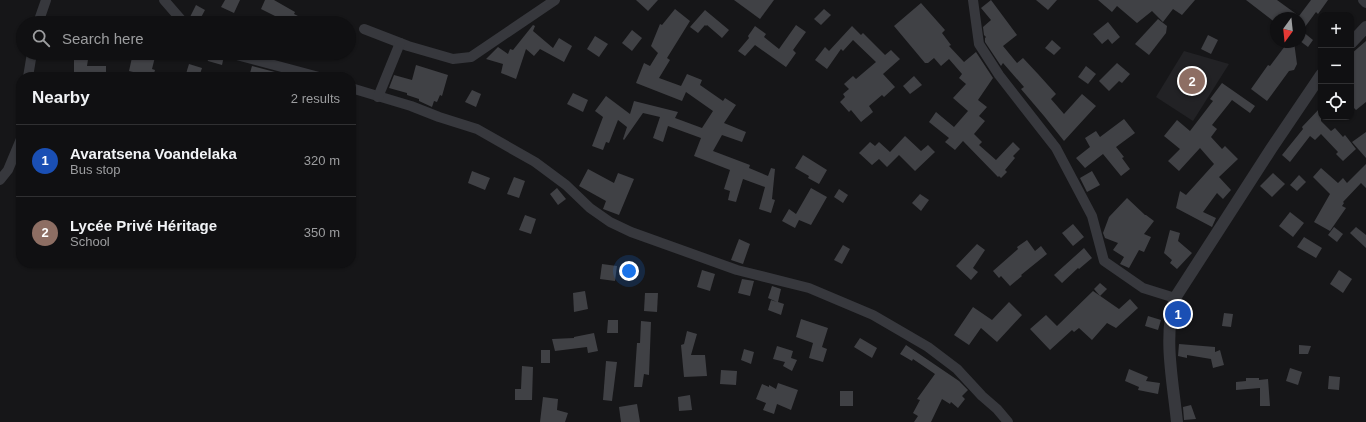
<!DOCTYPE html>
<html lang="en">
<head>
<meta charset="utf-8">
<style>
	body { margin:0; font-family:Helvetica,sans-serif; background:#1e1e20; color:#f1f3f6 }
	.controls { position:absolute; right:12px; top:12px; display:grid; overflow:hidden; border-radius:8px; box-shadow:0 1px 3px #0004 }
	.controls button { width:36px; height:36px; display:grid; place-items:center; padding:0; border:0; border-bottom:1px solid #303032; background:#101012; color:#f1f3f6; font:20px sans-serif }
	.compass { position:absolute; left:1270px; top:12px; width:36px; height:36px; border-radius:50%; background:#101012; box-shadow:0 1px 3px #0004; rotate:195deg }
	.you { position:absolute; left:629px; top:271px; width:14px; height:14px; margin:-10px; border:3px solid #fff; border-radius:50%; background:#1a73e8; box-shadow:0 0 0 6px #1a73e833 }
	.badge { display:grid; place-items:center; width:26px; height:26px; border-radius:50%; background:#f2b134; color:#fff; font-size:13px; font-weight:700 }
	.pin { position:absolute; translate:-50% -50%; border:2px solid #fff; box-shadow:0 1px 4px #0006 }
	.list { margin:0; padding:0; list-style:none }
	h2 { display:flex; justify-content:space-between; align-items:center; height:52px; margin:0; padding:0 16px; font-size:17px }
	h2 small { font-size:13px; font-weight:400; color:#9c9d9f }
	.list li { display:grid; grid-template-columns:26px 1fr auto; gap:12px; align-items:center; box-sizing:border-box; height:72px; padding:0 16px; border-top:1px solid #303032 }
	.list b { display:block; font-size:15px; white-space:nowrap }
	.list p { margin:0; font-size:13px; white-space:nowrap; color:#9c9d9f }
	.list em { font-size:13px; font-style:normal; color:#9c9d9f }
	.icon { flex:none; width:22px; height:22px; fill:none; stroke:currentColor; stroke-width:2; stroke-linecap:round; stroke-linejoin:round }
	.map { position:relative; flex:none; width:1366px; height:422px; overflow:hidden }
	.search { position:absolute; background:#101012; box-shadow:0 1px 3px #0004; left:16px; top:16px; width:340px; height:44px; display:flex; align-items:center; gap:10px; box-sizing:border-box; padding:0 14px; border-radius:22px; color:#9c9d9f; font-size:15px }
	.panel { position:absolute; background:#101012; box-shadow:0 1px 3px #0004; left:16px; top:72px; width:340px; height:196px; border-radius:16px }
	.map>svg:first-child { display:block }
	.built { fill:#222225 }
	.building { fill:#404145 }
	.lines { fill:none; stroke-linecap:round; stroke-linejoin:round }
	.minor { stroke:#37383d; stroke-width:10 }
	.tertiary { stroke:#37383d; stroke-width:12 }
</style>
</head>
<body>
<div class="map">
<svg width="1366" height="422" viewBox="0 0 1366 422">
	<rect width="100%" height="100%" fill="#161618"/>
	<polygon class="built" points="1184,51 1229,64 1193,121 1156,97"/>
	<g class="building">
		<polygon points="225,0 240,0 234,13 221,7"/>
		<polygon points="265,0 274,0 295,12 294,14 312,23 275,23 277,17 261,9"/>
		<polygon points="636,0 658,0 648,11"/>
		<polygon points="734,0 774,0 760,19"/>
		<polygon points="991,0 1017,35 1003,46 1017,63 1023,58 1038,74 1056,94 1051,99 1064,114 1082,94 1096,106 1064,141 1044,116 1021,89 1024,87 1003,63 1001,66 985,42 985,38 986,37 984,35 983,27 991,20 981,8"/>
		<polygon points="1036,0 1057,0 1048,10"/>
		<polygon points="1098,0 1195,0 1182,15 1173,9 1163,22 1152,11 1137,23 1117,6 1112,12"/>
		<polygon points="1246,0 1277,0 1299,16 1311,0 1328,0 1318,14 1316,12 1302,31 1313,40 1308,47 1300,41 1300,18 1276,18 1276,23"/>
		<polygon points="921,3 945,30 942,33 951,45 949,46 964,62 976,52 993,78 978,100 987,107 979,116 985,121 974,134 982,142 979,145 996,160 1013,142 1020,149 1013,156 1015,158 1005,170 1007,172 1001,178 999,176 998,177 963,141 955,150 945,142 949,138 929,122 936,112 954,127 968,111 953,98 966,84 959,78 962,74 949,59 941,66 934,58 928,63 925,63 894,26"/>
		<polygon points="196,5 205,10 198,23 190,23 189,19"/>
		<polygon points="675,9 690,21 667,58 670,60 659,78 681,86 687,74 702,80 700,85 723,101 725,98 736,105 724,123 746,132 742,142 722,135 713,151 750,165 749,168 768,176 771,168 775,169 772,199 775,200 771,213 759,209 765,187 743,179 736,202 728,200 730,191 724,189 730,170 694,156 701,138 668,126 663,142 653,138 660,117 643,113 624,140 623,139 627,127 618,120 609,143 606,142 603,150 592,146 603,117 595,111 606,96 630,114 634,101 678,112 675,118 702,128 713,111 686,92 682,101 636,83 644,63 650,66 658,53 651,46 660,24 662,25"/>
		<polygon points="824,9 831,15 821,25 814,19"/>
		<polygon points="705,10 729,30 722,38 707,25 706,26 705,25 698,33 690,27"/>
		<polygon points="1158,19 1167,26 1166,33 1149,55 1135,44"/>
		<polygon points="1108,22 1120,37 1112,44 1108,39 1102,44 1093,34"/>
		<polygon points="533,25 535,26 533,31 553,48 559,38 572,46 564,62 540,49 534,56 526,49 516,79 501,73 503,64 486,59 498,47 508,54 510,49 513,50"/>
		<polygon points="796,25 806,32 793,50 796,53 786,67 755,45 745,56 738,51 749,38 748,36 755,26 766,34 764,37 779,49"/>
		<polygon points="852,26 861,35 863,33 885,55 891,50 900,59 883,74 895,87 884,97 882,95 869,106 873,112 861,122 851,110 849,112 840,102 845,97 843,94 849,89 844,84 853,76 856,79 876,62 853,40 843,51 841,49 827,69 815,60 825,47 829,51"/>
		<polygon points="632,30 642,38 632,51 622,43"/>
		<polygon points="1208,35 1218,40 1211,54 1201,49"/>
		<polygon points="595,36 608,44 599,57 587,49"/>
		<polygon points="1052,40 1061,48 1054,55 1045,48"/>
		<polygon points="1366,41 1366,102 1356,110 1351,105 1351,54"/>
		<polygon points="1288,42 1294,42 1297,64 1294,70 1289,71 1267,101 1251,89 1268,65 1270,66"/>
		<polygon points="74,53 89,53 87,66 106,66 106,77 74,77"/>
		<polygon points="133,53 156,53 152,69 155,70 153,77 136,77 137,73 129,71"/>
		<polygon points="205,53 213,53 224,56 222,65 208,61"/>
		<polygon points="1117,63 1130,74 1122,83 1119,81 1109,91 1099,81"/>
		<polygon points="189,64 202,68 199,77 185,77"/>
		<polygon points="416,65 448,75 442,96 440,95 437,102 434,101 432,107 419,101 419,99 407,95 407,93 389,88 394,75 412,80"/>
		<polygon points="252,66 294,77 265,77 250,73"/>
		<polygon points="1086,66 1096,74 1088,84 1078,77"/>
		<polygon points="914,76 922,85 910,94 903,86"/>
		<polygon points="1222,83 1255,106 1250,113 1232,100 1212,125 1217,129 1211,137 1222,149 1225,146 1238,159 1219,177 1231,190 1223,199 1217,193 1203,212 1216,218 1212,227 1176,208 1180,191 1186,195 1214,164 1200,148 1179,171 1168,161 1180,149 1164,136 1177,120 1190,131 1213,101 1210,99"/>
		<polygon points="472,90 481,94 476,107 465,102"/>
		<polygon points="573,93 588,100 583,112 567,104"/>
		<polygon points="1321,107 1321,121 1331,131 1335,128 1343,137 1345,135 1356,149 1343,161 1336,154 1338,152 1321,134 1315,140 1310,136 1290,162 1282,155 1303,129 1302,127"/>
		<polygon points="1124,119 1135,133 1116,147 1124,157 1122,158 1130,169 1121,176 1103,154 1085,168 1076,158 1090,147 1085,138 1096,131 1100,137"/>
		<polygon points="1366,132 1366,158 1352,142"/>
		<polygon points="905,136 921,151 928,145 935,152 915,171 899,155 887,167 879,159 872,165 859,153 870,142 875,146 879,142 890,152"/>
		<polygon points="803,155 827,170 819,184 808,178 809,176 795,168"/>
		<polygon points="1366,164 1366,188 1361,183 1343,202 1344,203 1342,206 1346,208 1330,231 1314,222 1330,194 1313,177 1321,168 1338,183 1343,178 1347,183"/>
		<polygon points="588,169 614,183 618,173 634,179 619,215 603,209 606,201 579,186"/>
		<polygon points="472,171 490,178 485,190 468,183"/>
		<polygon points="1092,171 1100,185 1087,192 1080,178"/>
		<polygon points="1273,173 1285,184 1272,197 1260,186"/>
		<polygon points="1299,175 1306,182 1297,191 1290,185"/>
		<polygon points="514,177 525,181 519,198 507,194"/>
		<polygon points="557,188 566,199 558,205 550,194"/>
		<polygon points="811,188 827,197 811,225 799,220 795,228 782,221 789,209 796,214"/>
		<polygon points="839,189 848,195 843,203 834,197"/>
		<polygon points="920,194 929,200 921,211 912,203"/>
		<polygon points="1127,198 1145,215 1146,215 1154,221 1144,234 1151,237 1144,252 1139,250 1129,268 1120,264 1124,257 1113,250 1118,243 1105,238 1103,233 1109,217"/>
		<polygon points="1290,212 1304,223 1293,237 1279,226"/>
		<polygon points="525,215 536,219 531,234 519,230"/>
		<polygon points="1073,224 1084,237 1073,246 1062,233"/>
		<polygon points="1334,227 1343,234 1337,242 1328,235"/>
		<polygon points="1356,227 1366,235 1366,248 1350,233"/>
		<polygon points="1170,230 1180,233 1178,241 1192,253 1177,269 1170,263 1172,260 1164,253"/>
		<polygon points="1304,237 1322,248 1316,258 1297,247"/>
		<polygon points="739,239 750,244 743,264 731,260"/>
		<polygon points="1027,240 1035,251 1041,246 1047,254 1021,275 1022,276 1010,286 1001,276 999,278 993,271 1018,249 1017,247"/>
		<polygon points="977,244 985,250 973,268 978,272 971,280 956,266"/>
		<polygon points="843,245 850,249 842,264 834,260"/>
		<polygon points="1084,248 1092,258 1079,269 1078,268 1062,283 1054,275"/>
		<polygon points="602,264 617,266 615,281 600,279"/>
		<polygon points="702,270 715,274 710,291 697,287"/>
		<polygon points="1339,270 1352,279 1343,293 1330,284"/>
		<polygon points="742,279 754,281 750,296 738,293"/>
		<polygon points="1100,283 1107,289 1100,296 1094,289"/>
		<polygon points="772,286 781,289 778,302 784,304 781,315 768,310 771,300 777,302 768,298"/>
		<polygon points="585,291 588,309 574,312 573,293"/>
		<polygon points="1093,291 1119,309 1130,299 1138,308 1116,328 1107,323 1092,340 1079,328 1074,332 1072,330 1050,350 1030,329 1046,315 1057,326"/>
		<polygon points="645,293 658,293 657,312 644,311"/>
		<polygon points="1009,302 1022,315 997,342 981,328 969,345 954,335 973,307 992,320"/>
		<polygon points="1224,313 1233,314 1231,327 1222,326"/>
		<polygon points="1148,316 1161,320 1158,330 1145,326"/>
		<polygon points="801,319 828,328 822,347 827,349 823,362 809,358 813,343 796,337"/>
		<polygon points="608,320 618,320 618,333 607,333"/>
		<polygon points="641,321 651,322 649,375 644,374 642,387 634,387 637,343 640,343"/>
		<polygon points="687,331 697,334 691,355 705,355 707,376 684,377 681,345 684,344"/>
		<polygon points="594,333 598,351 588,353 587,347 555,351 552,339 574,338 574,337"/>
		<polygon points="860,338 877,348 872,358 854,347"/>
		<polygon points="1179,344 1215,347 1215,352 1220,350 1224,365 1213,368 1211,359 1187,355 1187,358 1178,356"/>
		<polygon points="906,345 959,381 968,390 962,396 965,399 958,408 951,402 950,404 942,399 931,422 914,422 918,416 913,413 920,400 917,399 935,374 913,359 912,361 900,354"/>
		<polygon points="1299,345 1311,346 1308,354 1299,354"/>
		<polygon points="777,346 793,351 791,358 797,360 792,371 783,366 785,362 773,359"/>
		<polygon points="744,349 754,352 751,364 741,360"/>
		<rect x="541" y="350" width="9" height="13"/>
		<polygon points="606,361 617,362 612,401 603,400"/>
		<polygon points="522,366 533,367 532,400 515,400 515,389 521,389"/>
		<polygon points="1290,368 1302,372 1298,385 1286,381"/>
		<polygon points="1129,369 1148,377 1146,381 1160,383 1158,394 1138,390 1139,387 1125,381"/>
		<polygon points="721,370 737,371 736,385 720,384"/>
		<polygon points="1329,376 1340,377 1339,390 1328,389"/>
		<polygon points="1246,378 1259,378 1259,380 1268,379 1270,406 1260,406 1260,388 1236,390 1236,382 1246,381"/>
		<polygon points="778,383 798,390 791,410 777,404 774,414 763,410 766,403 756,399 762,384 769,387 769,385 776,389"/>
		<rect x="840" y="391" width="13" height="15"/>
		<polygon points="690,395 692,410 679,411 678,397"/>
		<polygon points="543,397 558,399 557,410 568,413 565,422 540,422"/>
		<polygon points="637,404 640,422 621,422 619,407"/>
		<polygon points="1191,405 1196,419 1184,420 1183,407"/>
	</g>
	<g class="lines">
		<g class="minor">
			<polyline points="164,0 184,23"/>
			<polyline points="973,0 979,44 999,75 1056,148 1092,216 1104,261 1143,288 1175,298"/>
			<polyline points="1363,0 1366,3"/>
			<polyline points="38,23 46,0"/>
			<polyline points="364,29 408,46 453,59 471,57 555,0"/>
			<polyline points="229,53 319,77"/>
			<polyline points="28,77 32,53"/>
			<polyline points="351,88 411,106 439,117 477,129 535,162 566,185 590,208 610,222 631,232 737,270 809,288 873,315 928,347 957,369 982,396 997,409 1008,422"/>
			<polyline points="378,97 400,43"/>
			<polyline points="0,180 8,170 21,139"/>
		</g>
		<g class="tertiary">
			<polyline points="1351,43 1366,27"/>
			<path d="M1177,422C1173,382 1163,337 1175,298L1271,149L1321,75"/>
		</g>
	</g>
</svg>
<div class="controls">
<button>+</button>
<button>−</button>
<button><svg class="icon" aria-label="locate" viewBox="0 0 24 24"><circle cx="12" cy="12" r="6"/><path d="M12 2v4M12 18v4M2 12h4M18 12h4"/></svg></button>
</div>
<svg class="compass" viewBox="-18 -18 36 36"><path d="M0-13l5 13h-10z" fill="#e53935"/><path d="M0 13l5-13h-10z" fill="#9c9d9f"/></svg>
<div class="you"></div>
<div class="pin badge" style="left:1178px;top:314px;background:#1a4fb4">1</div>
<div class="pin badge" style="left:1192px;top:81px;background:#8d6e63">2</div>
<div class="search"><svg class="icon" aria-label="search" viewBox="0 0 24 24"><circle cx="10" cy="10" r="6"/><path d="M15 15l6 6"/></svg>Search here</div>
<section class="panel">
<h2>Nearby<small>2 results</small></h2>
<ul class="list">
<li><span class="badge" style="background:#1a4fb4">1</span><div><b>Avaratsena Voandelaka</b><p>Bus stop</p></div><em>320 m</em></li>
<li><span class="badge" style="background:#8d6e63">2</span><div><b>Lycée Privé Héritage</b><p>School</p></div><em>350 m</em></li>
</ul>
</section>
</div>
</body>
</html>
